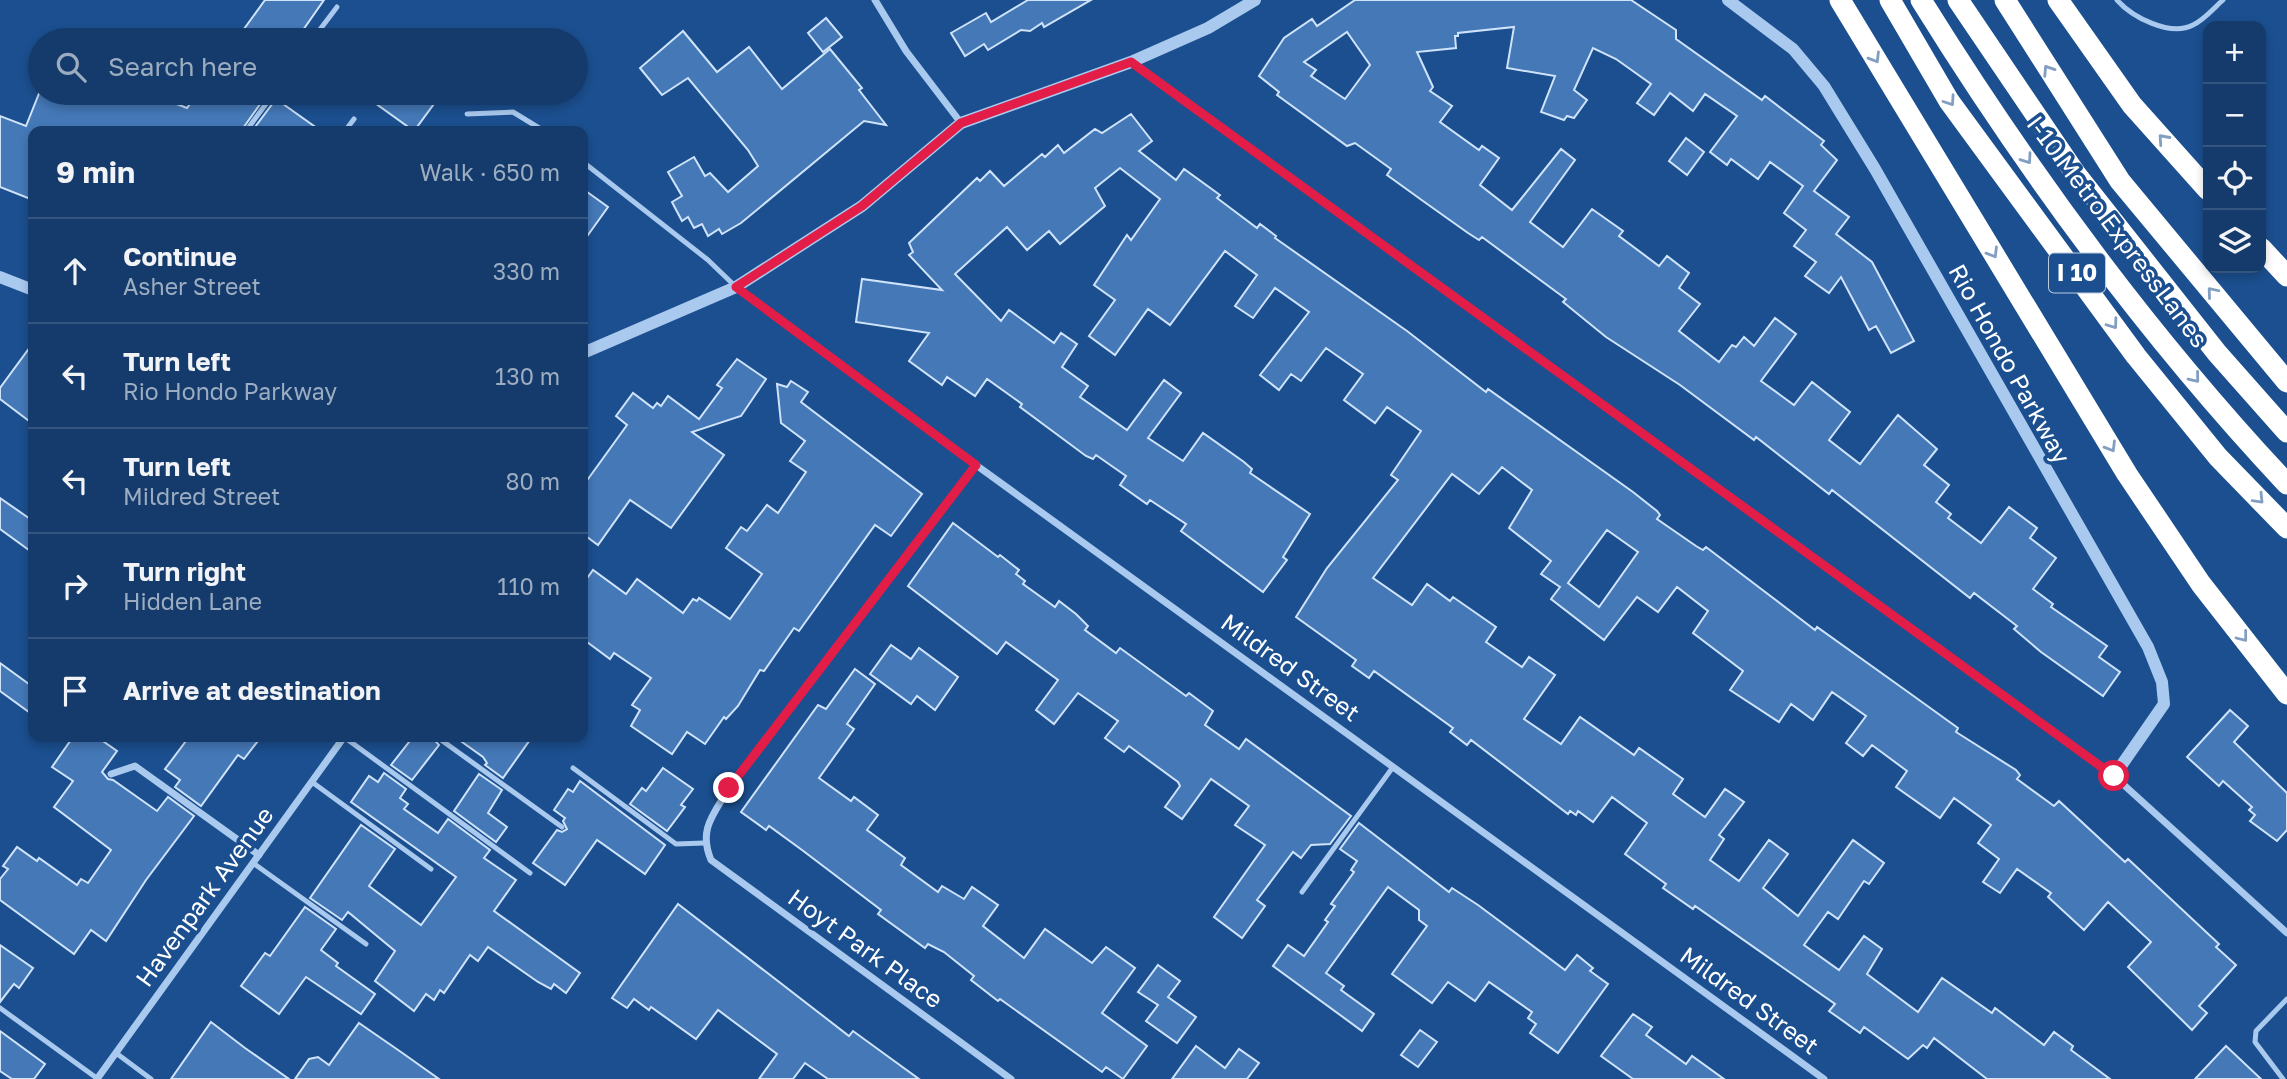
<!DOCTYPE html>
<html lang="en">
<head>
<meta charset="utf-8">
<style>
	body { margin:0; font-family:"Golos Text",sans-serif; background:#1d4271; color:#f1f3f6 }
	.controls { position:absolute; right:21px; top:21px; display:grid; overflow:hidden; border-radius:14px; box-shadow:0 4px 10px #0003 }
	.controls button { width:63px; height:63px; display:grid; place-items:center; padding:0; border:0; border-bottom:2px solid #33557e; background:#143b6b; color:#f1f3f6; font:35px sans-serif }
	.stop { position:absolute; width:21px; height:21px; margin:-16px; border:5px solid #e11d48; border-radius:50%; background:#fff }
	.stop.end { background:#e11d48; border-color:#fff; box-shadow:0 2px 7px #0008 }
	.list { margin:0; padding:0; list-style:none }
	h2 { display:flex; justify-content:space-between; align-items:center; height:91px; margin:0; padding:0 28px; font-size:30px }
	h2 small { font-size:23px; font-weight:400; color:#9dadc1 }
	.list li { display:grid; grid-template-columns:46px 1fr auto; gap:21px; align-items:center; box-sizing:border-box; height:105px; padding:0 28px; border-top:2px solid #33557e }
	.list b { display:block; font-size:26px; white-space:nowrap }
	.list p { margin:0; font-size:23px; white-space:nowrap; color:#9dadc1 }
	.list em { font-size:23px; font-style:normal; color:#9dadc1 }
	.icon { flex:none; width:38px; height:38px; fill:none; stroke:currentColor; stroke-width:2; stroke-linecap:round; stroke-linejoin:round }
	.map { position:relative; flex:none; width:2287px; height:1079px; overflow:hidden }
	.search { position:absolute; background:#143b6b; box-shadow:0 4px 10px #0003; left:28px; top:28px; width:560px; height:77px; display:flex; align-items:center; gap:18px; box-sizing:border-box; padding:0 24px; border-radius:38px; color:#9dadc1; font-size:26px }
	.panel { position:absolute; background:#143b6b; box-shadow:0 4px 10px #0003; left:28px; top:126px; width:560px; height:616px; border-radius:14px }
	.map>svg:first-child { display:block }
	.building { fill:#4478b7; stroke:#cfe3fa; stroke-width:2; fill-rule:evenodd }
	.lines { fill:none; stroke-linecap:round; stroke-linejoin:round }
	.service { stroke:#a9c9ee; stroke-width:5 }
	.minor { stroke:#a9c9ee; stroke-width:7 }
	.tertiary { stroke:#a9c9ee; stroke-width:12 }
	.motorway { stroke:#fff; stroke-width:21 }
	.oneway { stroke:#829ec1 }
	.route { stroke:#e11d48; stroke-width:9 }
	.labels { text-anchor:middle; stroke-width:7; stroke-linejoin:round; paint-order:stroke }
	.shield { fill:#1b4f8f; stroke:#bbcadd; stroke-width:2 }
	.shield-label { font-size:23px; font-weight:bold; fill:#fff }
	.street-label { font-size:24px; fill:#fff; stroke:#1b4f8f }
</style>
</head>
<body>
<div class="map">
<svg width="2287" height="1079" viewBox="0 0 2287 1079">
	<rect width="100%" height="100%" fill="#1b4f8f"/>
	<g class="building">
		<polygon points="265,0 324,0 296,40 236,40"/>
		<polygon points="1028,0 1091,0 1044,27 1042,23 1030,31 1021,30 988,50 984,44 965,56 951,33 986,13 991,22"/>
		<path d="M1355,0H1631L1676,30V39L1762,100L1765,96L1824,141L1821,145L1837,160L1814,191L1849,217L1836,234L1872,262L1914,341L1891,353L1876,326L1869,330L1841,277L1829,293L1805,276L1816,262L1794,246L1806,230L1784,213L1803,186L1770,162L1758,179L1731,159L1727,165L1710,152L1737,116L1705,94L1693,111L1670,93L1654,115L1637,103L1651,84L1616,59L1593,48L1574,90L1587,100L1574,118L1567,116L1564,120L1541,112L1555,76L1507,68L1514,27L1458,33V36H1455L1456,48L1417,52L1433,87L1430,91L1452,106L1440,122L1479,150L1482,146L1499,158L1480,185L1512,210L1561,149L1575,160L1530,222L1563,247L1592,209L1623,231L1619,236L1659,266L1667,256L1689,273L1679,288L1700,304L1679,331L1719,362L1732,345L1736,347L1744,337L1754,346L1775,318L1796,334L1761,381L1794,405L1812,382L1850,412L1829,440L1860,464L1898,415L1937,449L1924,465L1949,485L1936,502L1951,514L1948,518L1981,543L2009,507L2037,528L2030,538L2056,558L2033,589L2053,604L2051,607L2107,646L2099,657L2120,672L2103,696L2041,652L2014,629L2017,626L1974,593L1970,598L1832,490L1829,494L1756,437L1754,440L1680,385L1606,337L1563,302L1566,299L1482,237L1479,240L1468,233L1423,201L1387,175L1391,169L1355,143L1347,146L1277,95L1279,92L1259,76L1284,38L1312,19L1317,26ZM1347,32L1370,65L1345,99L1311,76L1316,70L1304,62Z"/>
		<polygon points="826,18 842,37 823,52 808,33"/>
		<polygon points="683,31 717,72 749,47 782,89 830,49 862,88 859,90 886,125 864,121 741,223 722,234 719,229 708,236 702,224 694,228 688,217 682,221 672,202 682,196 668,172 694,157 705,176 710,173 728,192 758,166 748,150 688,78 662,95 640,68"/>
		<polygon points="40,91 68,103 72,93 148,93 187,108 198,93 268,93 241,131 33,131 33,200 0,187 0,116 26,126"/>
		<polygon points="361,93 442,93 414,131"/>
		<polygon points="276,99 321,131 252,131"/>
		<path d="M1131,114L1152,141L1139,151L1176,180L1184,169L1220,195L1217,198L1257,228L1260,224L1276,236L1275,238L1407,331L1486,392L1488,389L1633,492L1657,511L1660,515L1657,519L1696,546L1703,550L1706,547L1815,630L1817,627L1908,692L1958,728L1956,732L2016,770L2020,775L2017,779L2054,806L2059,801L2125,862L2128,859L2219,944L2216,947L2236,965L2199,1006L2207,1013L2192,1030L2128,967L2151,942L2108,902L2084,930L2048,897L2051,893L2017,869L2000,893L1983,882L1999,859L1978,843L1991,825L1954,798L1940,818L1896,787L1907,771L1872,745L1863,756L1846,743L1866,716L1832,692L1813,720L1791,704L1779,722L1730,690L1743,671L1693,633L1708,611L1677,587L1658,612L1637,597L1604,640L1551,599L1560,587L1541,574L1551,561L1509,528L1532,490L1502,467L1479,494L1452,474L1373,578L1412,605L1427,584L1450,601L1453,597L1496,627L1486,642L1522,667L1529,657L1555,675L1524,719L1561,744L1580,717L1634,755L1639,748L1683,779L1673,794L1705,817L1725,789L1744,802L1719,835L1724,839L1710,860L1739,881L1769,840L1788,854L1763,888L1798,916L1853,840L1884,863L1869,884L1864,881L1838,919L1828,912L1804,945L1839,970L1864,936L1882,949L1867,974L1918,1012L1942,978L1992,1013L1995,1008L2044,1045L2054,1032L2073,1046L2071,1050L2110,1079H1987L1934,1038L1927,1048L1923,1045L1908,1059L1864,1027L1860,1033L1829,1011L1835,1004L1695,906L1693,909L1663,888L1666,884L1625,854L1647,823L1612,797L1593,822L1578,811L1576,815L1570,811L1568,814L1471,740L1467,745L1450,732L1453,728L1374,671L1369,678L1352,666L1356,660L1296,617L1327,568L1398,480L1391,475L1421,431L1387,407L1375,423L1344,400L1363,374L1326,348L1301,381L1291,374L1279,390L1260,375L1309,312L1275,288L1253,318L1235,306L1257,275L1225,251L1170,325L1148,309L1115,355L1089,336L1115,300L1094,285L1127,235L1131,240L1160,199L1120,168L1095,188L1105,206L1060,244L1049,231L1027,250L1007,227L955,274L1001,321L1009,310L1054,343L1061,333L1077,344L1062,367L1088,386L1080,397L1127,430L1164,380L1181,393L1148,438L1183,461L1203,433L1244,462L1252,469L1250,473L1310,514L1283,557L1287,560L1263,592L1181,531L1186,524L1150,500L1147,504L1120,485L1126,476L1096,455L1093,459L1086,456L1020,407L1022,404L987,379L975,396L947,377L942,385L909,361L929,333L856,322L862,279L942,290L909,255L913,252L909,243L977,178L980,181L990,171L1004,186L1042,154L1045,157L1058,145L1064,153L1095,129L1102,133ZM1607,530L1638,552L1599,607L1568,583Z"/>
		<polygon points="1686,138 1704,152 1687,175 1669,161"/>
		<polygon points="583,189 608,207 583,242"/>
		<polygon points="33,343 33,424 0,399 0,388"/>
		<polygon points="737,359 766,379 741,416 692,432 724,455 671,528 630,500 598,545 583,534 583,486 627,425 616,416 633,393 653,408 657,403 661,406 668,396 699,419 722,388 717,385"/>
		<polygon points="791,381 808,392 801,402 922,494 891,536 875,525 799,631 794,628 764,671 760,670 738,706 726,719 724,717 705,744 687,732 672,754 631,726 640,710 632,705 651,678 614,653 610,659 583,639 583,584 593,570 626,594 637,579 683,613 693,599 697,601 699,598 730,619 762,574 726,548 741,527 747,531 767,505 778,513 806,472 790,461 805,441 781,423 777,384 787,387"/>
		<polygon points="0,498 33,521 33,553 0,529"/>
		<polygon points="953,523 998,557 1000,555 1019,570 1016,574 1025,581 1023,584 1055,607 1059,601 1076,614 1088,626 1085,630 1116,653 1120,648 1186,696 1189,693 1213,711 1205,725 1239,749 1246,739 1351,816 1330,844 1311,845 1301,858 1293,852 1257,900 1265,906 1242,938 1214,917 1265,845 1235,825 1249,806 1211,779 1182,819 1165,807 1180,786 1178,782 1129,746 1124,752 1105,738 1118,721 1078,693 1054,724 1036,710 1058,680 1006,642 997,654 908,586"/>
		<polygon points="891,645 911,659 919,648 958,677 935,710 917,696 911,704 870,674"/>
		<polygon points="0,663 33,687 33,715 0,691"/>
		<polygon points="855,669 875,684 847,724 854,729 819,778 851,801 854,797 878,815 867,830 905,858 901,865 938,892 942,886 964,899 972,887 998,905 983,926 1024,958 1045,929 1092,963 1106,947 1135,968 1102,1013 1147,1046 1123,1079 1106,1067 1102,1072 1000,999 998,1001 971,980 974,976 944,952 928,944 925,948 878,914 881,910 802,850 769,826 766,830 741,812 818,705 826,709"/>
		<polygon points="2230,710 2248,726 2234,742 2287,793 2287,830 2277,841 2250,821 2255,815 2249,810 2252,807 2223,781 2219,786 2187,757"/>
		<polygon points="73,737 97,737 117,751 102,772 108,779 113,780 157,811 168,797 194,816 146,880 106,941 91,930 74,954 0,900 0,879 8,869 3,866 17,847 37,861 39,858 77,885 81,879 88,883 111,850 54,807 73,781 52,767"/>
		<polygon points="189,737 261,737 244,759 238,755 201,806 175,787 180,780 165,769"/>
		<polygon points="413,737 432,737 439,745 412,780 391,765"/>
		<polygon points="455,737 532,737 503,778 485,765 487,763 483,757"/>
		<polygon points="663,768 693,789 681,805 685,807 667,831 630,804 642,788 646,791"/>
		<polygon points="384,773 406,789 400,798 408,804 404,809 438,833 448,819 490,850 484,858 516,880 494,911 580,973 566,993 554,984 551,989 538,982 488,947 478,961 470,955 444,993 440,990 434,1000 426,994 414,1011 375,981 395,951 348,912 342,920 310,898 361,825 395,849 369,886 421,925 456,877 351,802 369,776 378,782"/>
		<polygon points="479,774 502,790 488,813 507,827 496,842 454,811"/>
		<polygon points="580,781 665,845 645,874 597,840 565,885 533,863 557,830 562,832 567,829 563,821 565,818 554,810 568,789 573,792"/>
		<polygon points="1359,823 1449,892 1452,888 1478,905 1565,970 1577,955 1593,968 1590,971 1608,984 1558,1053 1530,1033 1536,1024 1528,1018 1532,1012 1489,982 1475,1001 1448,982 1432,1003 1392,974 1427,926 1419,920 1419,910 1388,887 1326,973 1344,986 1341,990 1374,1014 1362,1031 1273,966 1288,945 1304,956 1328,922 1325,920 1335,906 1331,904 1354,872 1351,870 1357,861 1340,849"/>
		<polygon points="678,904 849,1036 853,1031 919,1079 828,1079 805,1063 793,1079 759,1079 777,1054 718,1010 696,1039 651,1007 649,1010 634,999 627,1008 612,998"/>
		<polygon points="305,907 336,929 321,950 338,963 336,966 375,994 361,1014 306,977 279,1014 241,986 265,953 270,956"/>
		<polygon points="0,945 33,968 19,988 14,984 0,1002"/>
		<polygon points="1158,965 1180,981 1168,997 1196,1017 1177,1043 1146,1021 1158,1005 1138,992"/>
		<polygon points="1633,1014 1652,1027 1646,1035 1686,1064 1692,1056 1724,1079 1633,1079 1601,1056"/>
		<polygon points="211,1022 245,1048 289,1079 171,1079"/>
		<polygon points="359,1023 401,1052 439,1079 295,1079 309,1059 318,1057 329,1065"/>
		<polygon points="1420,1030 1437,1042 1418,1067 1401,1055"/>
		<polygon points="0,1031 45,1064 34,1079 12,1079 0,1071"/>
		<polygon points="1196,1046 1225,1068 1239,1049 1259,1063 1247,1079 1172,1079"/>
		<polygon points="2226,1046 2261,1079 2195,1079"/>
	</g>
	<g class="lines">
		<g class="service">
			<path d="M2117,0C2132,17 2170,37 2193,25C2204,20 2214,8 2223,0"/>
			<polyline points="312,40 337,7"/>
			<polyline points="467,114 513,112 544,131"/>
			<polyline points="246,131 274,93"/>
			<polyline points="345,131 354,119"/>
			<polyline points="583,162 708,260 736,287"/>
			<polyline points="344,737 530,873"/>
			<polyline points="437,737 562,827"/>
			<polyline points="573,768 676,844 704,843"/>
			<polyline points="312,782 431,869"/>
			<polyline points="253,863 366,944"/>
			<polyline points="1302,892 1393,767"/>
			<polyline points="0,1008 98,1079"/>
			<polyline points="116,1053 151,1079"/>
			<polyline points="2283,1079 2255,1042 2256,1031 2287,999"/>
		</g>
		<g class="minor">
			<polyline points="875,0 906,51 961,123"/>
			<polyline points="1131,62 2114,776 2287,933"/>
			<polyline points="736,287 976,465 1824,1079"/>
			<path d="M976,465L729,788C714,814 698,829 711,860L1011,1079"/>
			<polyline points="111,774 135,766 259,855"/>
			<polyline points="97,1079 344,737"/>
		</g>
		<g class="tertiary">
			<polyline points="1728,0 1793,49 1824,86 1875,169 2148,647 2162,682 2164,704 2114,776"/>
			<polyline points="0,277 33,290"/>
			<polyline points="583,353 736,287 862,206 961,123 1131,62 1208,28 1255,0"/>
		</g>
		<g class="motorway">
			<polyline points="1840,0 2127,474 2201,584 2287,694"/>
			<polyline points="1890,0 1949,101 2136,356 2218,457 2287,528"/>
			<path d="M1921,0C2026,169 2150,338 2287,484"/>
			<polyline points="1958,0 2075,173 2217,353 2287,432"/>
			<polyline points="2005,0 2120,181 2287,382"/>
			<polyline points="2058,0 2132,105 2208,190"/>
			<polyline points="2261,248 2287,276"/>
		</g>
	</g>
	<defs><path id="oneway-chevron" d="M-2-3.5L2.5 0L-2 3.5" fill="none" stroke-width="1.6" stroke-linecap="round" stroke-linejoin="round" transform="scale(1.75)"/></defs>
	<g class="oneway">
		<use href="#oneway-chevron" transform="translate(1875 58) rotate(59)"/>
		<use href="#oneway-chevron" transform="translate(2048 70) rotate(-123)"/>
		<use href="#oneway-chevron" transform="translate(1950 101) rotate(56)"/>
		<use href="#oneway-chevron" transform="translate(2163 139) rotate(-132)"/>
		<use href="#oneway-chevron" transform="translate(2027 159) rotate(55)"/>
		<use href="#oneway-chevron" transform="translate(1993 253) rotate(59)"/>
		<use href="#oneway-chevron" transform="translate(2212 292) rotate(-130)"/>
		<use href="#oneway-chevron" transform="translate(2113 324) rotate(54)"/>
		<use href="#oneway-chevron" transform="translate(2195 378) rotate(51)"/>
		<use href="#oneway-chevron" transform="translate(2111 447) rotate(59)"/>
		<use href="#oneway-chevron" transform="translate(2259 499) rotate(46)"/>
		<use href="#oneway-chevron" transform="translate(2243 637) rotate(52)"/>
	</g>
	<g class="lines">
		<polyline class="route" points="729,788 976,465 736,287 862,206 961,123 1131,62 2114,776"/>
	</g>
	<g class="labels">
		<rect class="shield" x="2049" y="253.5" width="56" height="39" rx="5"/>
		<g class="shield-label">
			<text x="2077" y="281">I 10</text>
		</g>
		<g class="street-label">
			<text transform="translate(2117 232) rotate(53)" y="8">I-10 Metro ExpressLanes</text>
			<text transform="translate(2009 364) rotate(61)" y="8">Rio Hondo Parkway</text>
			<text transform="translate(1290 668) rotate(36)" y="8">Mildred Street</text>
			<text transform="translate(205 897) rotate(-54)" y="8">Havenpark Avenue</text>
			<text transform="translate(865 949) rotate(36)" y="8">Hoyt Park Place</text>
			<text transform="translate(1749 1001) rotate(36)" y="8">Mildred Street</text>
		</g>
	</g>
</svg>
<div class="controls">
<button>+</button>
<button>−</button>
<button><svg class="icon" aria-label="locate" viewBox="0 0 24 24"><circle cx="12" cy="12" r="6"/><path d="M12 2v4M12 18v4M2 12h4M18 12h4"/></svg></button>
<button><svg class="icon" aria-label="layers" viewBox="0 0 24 24"><path d="M12 4l9 5-9 5-9-5zM3 14l9 5 9-5"/></svg></button>
</div>
<div class="stop" style="left:2114px;top:776px"></div>
<div class="stop end" style="left:729px;top:788px"></div>
<div class="search"><svg class="icon" aria-label="search" viewBox="0 0 24 24"><circle cx="10" cy="10" r="6"/><path d="M15 15l6 6"/></svg>Search here</div>
<section class="panel">
<h2>9 min<small>Walk · 650 m</small></h2>
<ul class="list">
<li><svg class="icon" aria-label="ahead" viewBox="0 0 24 24"><path d="M12 20V5M6 11l6-6 6 6"/></svg><div><b>Continue</b><p>Asher Street</p></div><em>330 m</em></li>
<li><svg class="icon" aria-label="left" viewBox="0 0 24 24"><path d="M17 20v-9H6M10 6l-5 5 5 5"/></svg><div><b>Turn left</b><p>Rio Hondo Parkway</p></div><em>130 m</em></li>
<li><svg class="icon" aria-label="left" viewBox="0 0 24 24"><path d="M17 20v-9H6M10 6l-5 5 5 5"/></svg><div><b>Turn left</b><p>Mildred Street</p></div><em>80 m</em></li>
<li><svg class="icon" aria-label="right" viewBox="0 0 24 24"><path d="M7 20v-9h11M14 6l5 5-5 5"/></svg><div><b>Turn right</b><p>Hidden Lane</p></div><em>110 m</em></li>
<li><svg class="icon" aria-label="arrive" viewBox="0 0 24 24"><path d="M6 21V4h12l-3 4 3 4H6"/></svg><div><b>Arrive at destination</b></div></li>
</ul>
</section>
</div>
</body>
</html>
